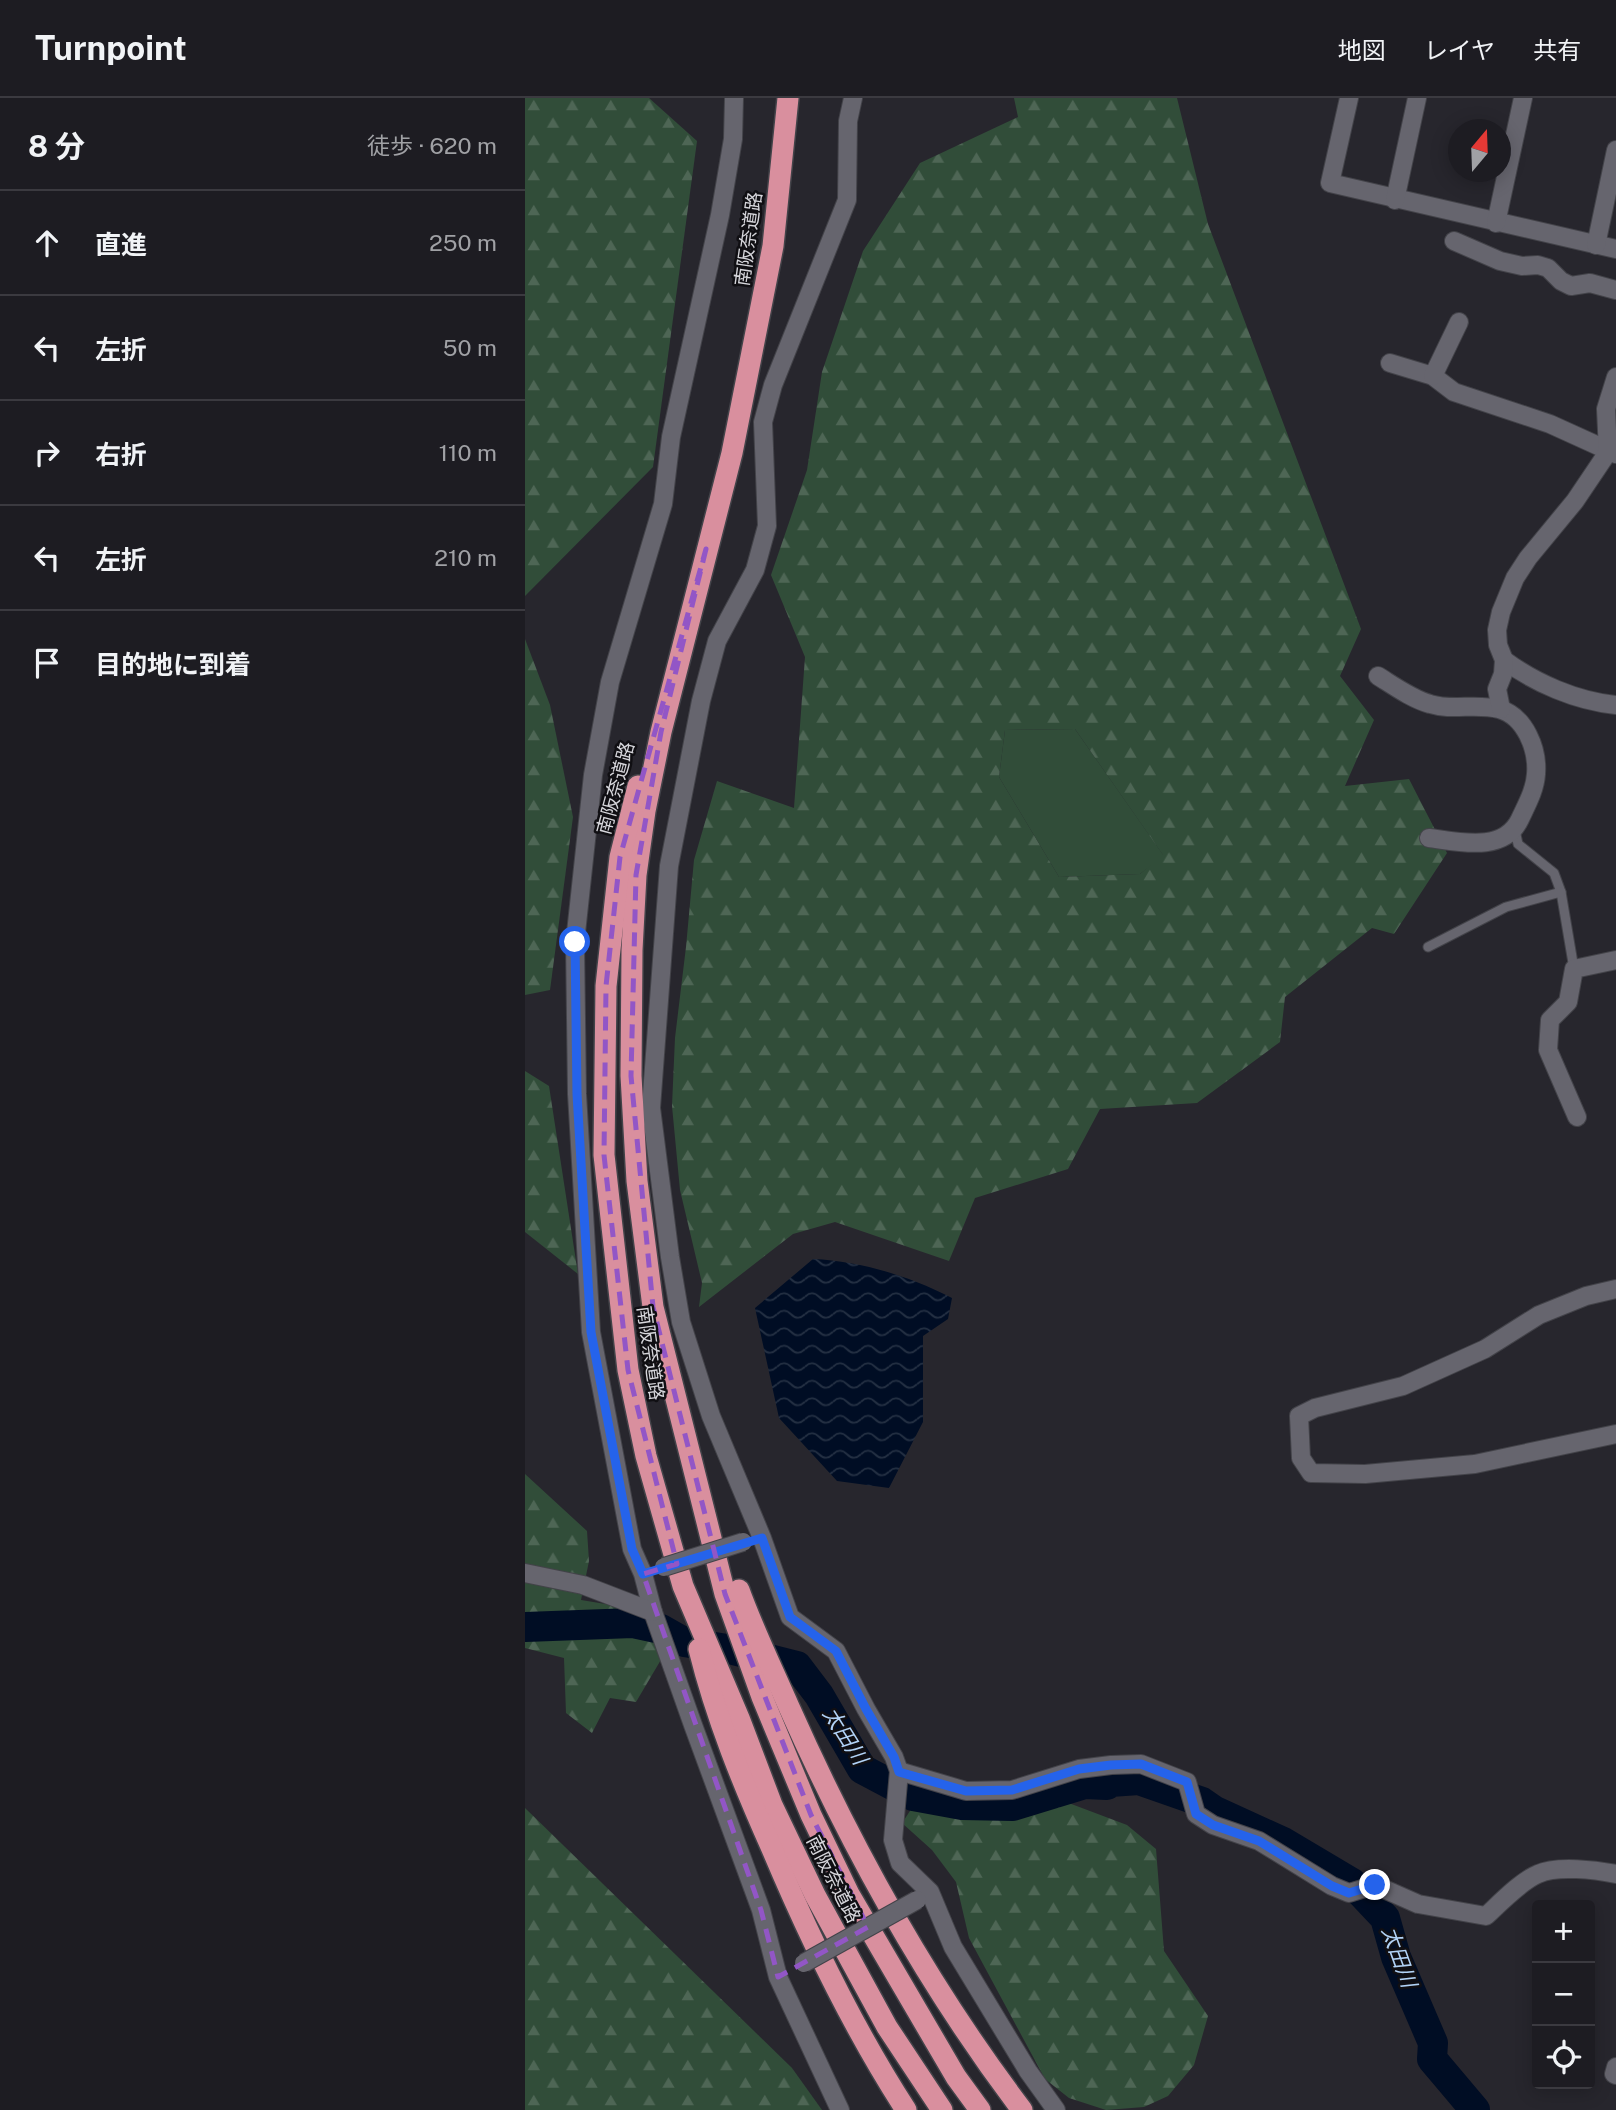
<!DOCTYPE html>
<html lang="ja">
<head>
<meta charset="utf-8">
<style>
	body { margin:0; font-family:"Public Sans","Noto Sans JP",sans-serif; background:#2a292f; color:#f1f3f6 }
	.controls { position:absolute; right:21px; bottom:21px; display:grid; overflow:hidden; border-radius:7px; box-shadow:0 4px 18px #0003 }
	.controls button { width:63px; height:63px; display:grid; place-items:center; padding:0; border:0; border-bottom:2px solid #3b3a40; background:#1d1c22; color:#f1f3f6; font:35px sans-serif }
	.compass { position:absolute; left:923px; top:21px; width:63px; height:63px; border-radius:50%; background:#1d1c22; box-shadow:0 4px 18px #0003; rotate:19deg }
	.stop { position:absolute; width:21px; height:21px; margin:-16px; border:5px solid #2563eb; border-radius:50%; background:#fff }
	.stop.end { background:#2563eb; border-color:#fff; box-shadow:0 2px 7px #0008 }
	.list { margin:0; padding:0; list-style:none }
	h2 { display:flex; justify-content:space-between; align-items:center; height:91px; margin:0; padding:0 28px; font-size:30px }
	h2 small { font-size:23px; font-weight:400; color:#a0a1a5 }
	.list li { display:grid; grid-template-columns:46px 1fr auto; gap:21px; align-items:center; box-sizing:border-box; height:105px; padding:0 28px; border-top:2px solid #3b3a40 }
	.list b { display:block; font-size:26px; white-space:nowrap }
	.list em { font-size:23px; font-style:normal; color:#a0a1a5 }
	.icon { flex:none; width:38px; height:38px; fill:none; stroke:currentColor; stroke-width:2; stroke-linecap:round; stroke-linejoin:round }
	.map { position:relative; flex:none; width:1091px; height:2012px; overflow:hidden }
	header { display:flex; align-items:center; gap:42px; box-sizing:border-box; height:98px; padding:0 35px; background:#1d1c22; border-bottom:2px solid #3b3a40 }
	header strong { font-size:33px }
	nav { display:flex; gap:38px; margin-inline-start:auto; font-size:24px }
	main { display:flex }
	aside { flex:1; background:#1d1c22 }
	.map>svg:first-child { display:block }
	.green { fill:#314d39 }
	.forest { fill:url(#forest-firs); fill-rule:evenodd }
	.water { fill:url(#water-waves) }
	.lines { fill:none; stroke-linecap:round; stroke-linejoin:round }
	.river { stroke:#000d24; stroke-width:30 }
	.service-casing { stroke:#434349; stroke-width:11 }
	.minor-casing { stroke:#434349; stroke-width:20 }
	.motorway-casing { stroke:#434349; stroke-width:24 }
	.service { stroke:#66656e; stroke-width:9 }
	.minor { stroke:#66656e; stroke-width:18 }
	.motorway { stroke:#d98f9e; stroke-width:21 }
	.minor-bridge-casing { stroke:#434349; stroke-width:20; stroke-linecap:butt }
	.minor-bridge { stroke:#66656e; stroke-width:18 }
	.route { stroke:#2563eb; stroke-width:9 }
	.marked { fill:none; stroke:#9256c6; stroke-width:5; stroke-dasharray:14 9; stroke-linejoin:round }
	.labels { text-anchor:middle; stroke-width:5; stroke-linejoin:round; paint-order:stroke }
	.street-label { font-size:19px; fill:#d6d6db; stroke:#100f13 }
	.water-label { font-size:21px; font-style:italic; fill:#b2d3f7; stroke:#100f13 }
</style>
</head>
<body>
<header>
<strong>Turnpoint</strong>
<nav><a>地図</a><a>レイヤ</a><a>共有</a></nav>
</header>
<main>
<aside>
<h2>8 分<small>徒歩 · 620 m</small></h2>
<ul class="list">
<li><svg class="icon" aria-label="ahead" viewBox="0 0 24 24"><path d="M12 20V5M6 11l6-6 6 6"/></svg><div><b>直進</b></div><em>250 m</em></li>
<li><svg class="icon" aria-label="left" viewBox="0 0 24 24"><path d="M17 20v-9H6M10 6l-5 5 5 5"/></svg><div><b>左折</b></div><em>50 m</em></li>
<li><svg class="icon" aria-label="right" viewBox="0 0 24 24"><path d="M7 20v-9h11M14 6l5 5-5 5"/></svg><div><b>右折</b></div><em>110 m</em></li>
<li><svg class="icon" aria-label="left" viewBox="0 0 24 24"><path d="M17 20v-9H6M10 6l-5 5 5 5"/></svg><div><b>左折</b></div><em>210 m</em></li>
<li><svg class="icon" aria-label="arrive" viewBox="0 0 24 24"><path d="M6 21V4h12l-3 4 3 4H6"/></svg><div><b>目的地に到着</b></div></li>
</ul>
</aside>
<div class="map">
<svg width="1091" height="2012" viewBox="0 0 1091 2012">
	<defs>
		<pattern id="forest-firs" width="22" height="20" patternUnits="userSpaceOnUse" patternTransform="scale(1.75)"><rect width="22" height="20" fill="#314d39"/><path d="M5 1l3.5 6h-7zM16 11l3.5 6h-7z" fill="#4e6655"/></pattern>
		<pattern id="water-waves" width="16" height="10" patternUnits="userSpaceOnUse" patternTransform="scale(1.75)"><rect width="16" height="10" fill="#000d24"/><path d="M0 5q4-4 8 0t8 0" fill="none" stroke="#243043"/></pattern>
	</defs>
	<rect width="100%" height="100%" fill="#27262d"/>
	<polygon class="green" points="550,631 639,758 615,776 534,779 474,679 480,632"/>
	<g class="forest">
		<polygon points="0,0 124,0 172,43 128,369 0,498"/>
		<path d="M489,0H652L683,126L836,531L815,578L849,622L820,688L884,681L922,755L869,836L847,830L760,899L755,944L672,1005L575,1011L543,1071L450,1100L424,1163L310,1124L268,1136L174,1209L177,1185L155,1092L147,1008L150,940L161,849L169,762L192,683L269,710L280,559L246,477L282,372L297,274L338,153L395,65L493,19ZM550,631L638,757L615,776L534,779L474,679L480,632Z"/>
		<polygon points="0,541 25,607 48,719 25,892 0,897"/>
		<polygon points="0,973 24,988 53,1176 0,1134"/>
		<polygon points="0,1376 62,1433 64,1463 56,1502 117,1512 137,1560 111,1604 85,1600 67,1635 41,1615 39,1560 0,1550"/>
		<polygon points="541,1704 602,1727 631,1751 639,1853 683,1918 669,1967 643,1998 619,2009 581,2012 544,2000 520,1981 444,1840 431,1784 407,1752 377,1725 387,1710 423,1718"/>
		<polygon points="0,1710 267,1970 297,2012 0,2012"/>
	</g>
	<path class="water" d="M288,1161C336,1163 384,1178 427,1200L423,1221L398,1238V1324L364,1390L312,1383L254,1320L230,1210Z"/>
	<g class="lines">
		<polyline class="river" points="0,1529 108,1525 136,1531 159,1544 208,1552 272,1568 294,1597 337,1671 388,1698 437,1707 488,1708 560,1686 582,1687 585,1684 614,1682 677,1704 690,1713 758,1744 827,1785 860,1820 871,1859 908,1945 907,1961 950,2012"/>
		<defs>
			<g id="service">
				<polyline points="990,732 993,746 1029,775 1036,794 1049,871"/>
				<polyline points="903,849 981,809 1036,794"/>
			</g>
			<g id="minor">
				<polyline points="209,0 208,41 195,117 146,339 138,406 85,584 68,677 50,844 52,996 66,1234 107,1451 118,1476 128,1514 168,1627 236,1812 253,1879 315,2012"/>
				<polyline points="328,0 323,23 322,102 248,287 238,324 242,428 230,472 192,543 176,603 144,768 126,1010 145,1159 156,1224 186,1318 237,1440 265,1519 311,1553 341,1611 369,1659 374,1673 368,1742 375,1765 405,1794 428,1849 503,1973 531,2012"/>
				<polyline points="824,0 805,85 1091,151"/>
				<polyline points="870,102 892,0"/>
				<polyline points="971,125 998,0"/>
				<polyline points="929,143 975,163 997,168 1013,167 1023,170 1036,183 1046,188 1065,185 1091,192"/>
				<polyline points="1071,147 1091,52"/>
				<polyline points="865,265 908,278 929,294 1025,326 1091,356"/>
				<polyline points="908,278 934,224"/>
				<path d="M979,562C1010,585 1051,603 1091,607"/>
				<path d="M853,578C869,588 887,601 905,606C927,613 951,605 974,611C1000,618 1013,651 1011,676C1010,692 1002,706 995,721C979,755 935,744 904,740"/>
				<polyline points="976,611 972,591 978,576 979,562 973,547 972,532 976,514 990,480 1003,460 1050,403 1083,354 1081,311 1091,279"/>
				<polyline points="1052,1019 1023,952 1025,922 1043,904 1049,871 1091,862"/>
				<polyline points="1091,1191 1061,1198 1014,1217 960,1251 878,1288 790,1310 774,1318 776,1360 786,1375 840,1376 950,1366 1091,1336"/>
				<polyline points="0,1475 58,1487 128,1514"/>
				<path d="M374,1673L441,1693L487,1692L554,1671L586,1667L616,1666L662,1684L671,1716L688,1727L734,1743L807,1788L824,1795L850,1787L893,1806L961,1818C975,1805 996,1783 1013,1776C1032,1767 1071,1772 1091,1776"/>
				<polyline points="1091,1969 1089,1976 1091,1977"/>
			</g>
			<g id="motorway">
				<polyline points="263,0 248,148 207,355 136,634 120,713 111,777 107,852 106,978 112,1083 128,1209 200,1496 237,1599 286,1717 324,1796 431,1979 455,2012"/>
				<polyline points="113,688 95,759 81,888 79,1057 103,1272 121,1358 158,1488 214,1620 247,1707 290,1797 362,1929 417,2012"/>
				<path d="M214,1492C228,1531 247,1570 264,1609C327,1751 403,1888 497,2012"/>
				<path d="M174,1551C191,1620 218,1686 247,1751C285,1841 328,1930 381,2012"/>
			</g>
		</defs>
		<use href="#service" class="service-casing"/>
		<use href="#minor" class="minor-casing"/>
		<use href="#motorway" class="motorway-casing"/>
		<use href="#service" class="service"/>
		<use href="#minor" class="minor"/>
		<use href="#motorway" class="motorway"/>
		<defs>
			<g id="minor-bridge">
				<polyline points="139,1469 218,1444"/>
				<polyline points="279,1865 392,1802"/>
			</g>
		</defs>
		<use href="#minor-bridge" class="minor-bridge-casing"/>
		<use href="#minor-bridge" class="minor-bridge"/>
	</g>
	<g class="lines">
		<polyline class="route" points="50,844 52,996 66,1234 107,1451 118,1476 237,1440 265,1519 311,1553 341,1611 369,1659 374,1674 441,1693 487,1692 554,1671 586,1667 616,1666 662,1684 671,1716 688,1727 734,1743 807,1788 824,1795 850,1787"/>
	</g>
	<path class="marked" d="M181,451L136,634L111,777L106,978L128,1209L200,1496L286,1717L343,1829L253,1879L236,1812L118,1476L152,1466L103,1272L79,1057L81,888L95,759Z"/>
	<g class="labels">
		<g class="street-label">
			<text transform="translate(223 141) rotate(-82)" y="7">南阪奈道路</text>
			<text transform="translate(90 690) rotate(-75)" y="7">南阪奈道路</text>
			<text transform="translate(126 1255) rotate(82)" y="7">南阪奈道路</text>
			<text transform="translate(309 1781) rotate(63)" y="7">南阪奈道路</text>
		</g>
		<g class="water-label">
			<text transform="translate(320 1638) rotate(58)" y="7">太田川</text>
			<text transform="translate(874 1859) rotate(70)" y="7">太田川</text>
		</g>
	</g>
</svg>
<div class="controls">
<button>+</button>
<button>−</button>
<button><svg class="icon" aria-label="locate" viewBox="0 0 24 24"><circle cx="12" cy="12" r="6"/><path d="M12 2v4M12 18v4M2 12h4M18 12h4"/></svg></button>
</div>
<svg class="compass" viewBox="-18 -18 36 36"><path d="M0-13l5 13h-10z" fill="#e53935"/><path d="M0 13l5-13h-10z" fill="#a0a1a5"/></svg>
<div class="stop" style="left:50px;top:844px"></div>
<div class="stop end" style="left:850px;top:1787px"></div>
</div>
</main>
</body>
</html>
